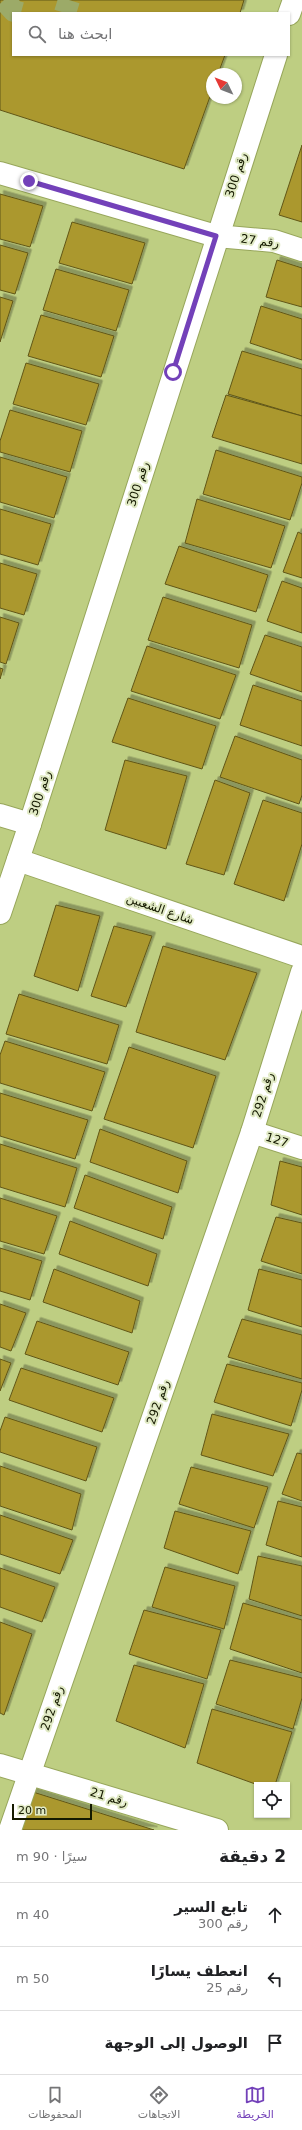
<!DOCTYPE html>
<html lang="ar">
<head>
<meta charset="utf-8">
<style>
	body { margin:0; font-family:"DejaVu Sans","Noto Naskh Arabic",sans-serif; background:#f2f2f2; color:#202124; direction:rtl }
	.controls { position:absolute; right:12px; bottom:12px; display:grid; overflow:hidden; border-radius:0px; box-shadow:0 1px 3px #0004 }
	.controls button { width:36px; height:36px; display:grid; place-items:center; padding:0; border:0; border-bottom:1px solid #e0e0e0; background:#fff; color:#202124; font:20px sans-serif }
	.compass { position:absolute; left:206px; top:68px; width:36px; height:36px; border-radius:50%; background:#fff; box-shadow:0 1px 3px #0004; rotate:313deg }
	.scale { position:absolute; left:12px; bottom:10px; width:80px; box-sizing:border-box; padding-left:4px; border:2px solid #151a00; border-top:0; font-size:11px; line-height:14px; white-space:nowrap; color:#151a00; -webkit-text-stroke:3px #e1eac5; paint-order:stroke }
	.stop { position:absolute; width:12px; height:12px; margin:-9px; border:3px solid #7341b9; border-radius:50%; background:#fff }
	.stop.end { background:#7341b9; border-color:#fff; box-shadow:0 1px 4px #0008 }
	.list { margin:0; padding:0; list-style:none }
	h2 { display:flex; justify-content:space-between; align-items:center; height:52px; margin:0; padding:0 16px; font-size:17px }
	h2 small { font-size:13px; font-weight:400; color:#757577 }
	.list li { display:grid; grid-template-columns:26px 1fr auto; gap:12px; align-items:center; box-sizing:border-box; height:64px; padding:0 16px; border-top:1px solid #e0e0e0 }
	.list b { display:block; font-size:15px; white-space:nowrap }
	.list p { margin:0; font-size:13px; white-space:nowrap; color:#757577 }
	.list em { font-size:13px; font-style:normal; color:#757577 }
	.icon { flex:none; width:22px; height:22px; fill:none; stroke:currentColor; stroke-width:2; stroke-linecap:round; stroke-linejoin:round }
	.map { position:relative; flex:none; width:302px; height:1830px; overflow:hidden; direction:ltr }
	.search { position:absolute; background:#fff; box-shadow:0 1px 3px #0004; left:12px; right:12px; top:12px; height:44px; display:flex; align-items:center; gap:10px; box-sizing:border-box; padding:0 14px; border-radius:0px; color:#757577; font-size:15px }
	.sheet { height:244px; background:#fff }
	nav { display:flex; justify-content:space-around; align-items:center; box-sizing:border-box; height:56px; border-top:1px solid #e0e0e0; background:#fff; font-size:11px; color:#757577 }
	nav a { display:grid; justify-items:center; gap:2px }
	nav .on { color:#7341b9 }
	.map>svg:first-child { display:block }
	.building { fill:#ab982d; stroke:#615618; filter:url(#shadow) }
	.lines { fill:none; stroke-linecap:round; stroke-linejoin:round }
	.minor-tunnel { stroke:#9caa68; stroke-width:22; stroke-dasharray:22 11; stroke-linecap:butt }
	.minor-casing { stroke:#97a65b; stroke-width:24 }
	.minor { stroke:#fff; stroke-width:22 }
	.route { stroke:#7341b9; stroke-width:5 }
	.labels { text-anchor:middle; stroke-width:4; stroke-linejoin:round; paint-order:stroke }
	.street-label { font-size:12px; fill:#151a00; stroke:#e1eac5 }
</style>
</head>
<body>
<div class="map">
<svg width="302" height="1830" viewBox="0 0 302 1830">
	<defs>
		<filter id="shadow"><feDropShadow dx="3.5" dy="-3.5" stdDeviation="0" flood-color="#0004"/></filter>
	</defs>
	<rect width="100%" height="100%" fill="#bece82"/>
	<g class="building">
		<polygon points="0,0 244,0 240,13 13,13 13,55 225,55 218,74 212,74 212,91 184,169 0,110"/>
		<polygon points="302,145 302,222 279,215"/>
		<polygon points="0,194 43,206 30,247 0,239"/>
		<polygon points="72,222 145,243 132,284 59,263"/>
		<polygon points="0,245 28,253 15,294 0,290"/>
		<polygon points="277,260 302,268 302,307 266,297"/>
		<polygon points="56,269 129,290 116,331 43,310"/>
		<polygon points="0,297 13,301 0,342"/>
		<polygon points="261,306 302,319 302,360 250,343"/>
		<polygon points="41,315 114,336 101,377 28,356"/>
		<polygon points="242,351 302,369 302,416 228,394"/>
		<polygon points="26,363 99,384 86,425 13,404"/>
		<polygon points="226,395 302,416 302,464 212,437"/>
		<polygon points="10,410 82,431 70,472 0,452 0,441"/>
		<polygon points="216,450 302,477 302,483 290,520 203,494"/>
		<polygon points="0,457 67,477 54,518 0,502"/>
		<polygon points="197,499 285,526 271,568 185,543"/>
		<polygon points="0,509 51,524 38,565 0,554"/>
		<polygon points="298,532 302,534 302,578 283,572"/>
		<polygon points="179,546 268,575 256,612 165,584"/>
		<polygon points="0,563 37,574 24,615 0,608"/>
		<polygon points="282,581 302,588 302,633 267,621"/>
		<polygon points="163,597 252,625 239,668 148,640"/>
		<polygon points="0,617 19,623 6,664 0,662"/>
		<polygon points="265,635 302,647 302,692 250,674"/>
		<polygon points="147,646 236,675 220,719 131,691"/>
		<polygon points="0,668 3,669 0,679"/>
		<polygon points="253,685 302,701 302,746 240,725"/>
		<polygon points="128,698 216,726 202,769 112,742"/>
		<polygon points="235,736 302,760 302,795 299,804 220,777"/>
		<polygon points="125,760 187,776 166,849 105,830"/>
		<polygon points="215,780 250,793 224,875 186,864"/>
		<polygon points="263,800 302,813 302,844 284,901 234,884"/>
		<polygon points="56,905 100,916 78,991 34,976"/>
		<polygon points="114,926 152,936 126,1007 91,996"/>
		<polygon points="163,946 257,973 225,1060 136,1032"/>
		<polygon points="19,994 119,1025 107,1064 6,1034"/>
		<polygon points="5,1041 105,1072 92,1111 0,1083 0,1055"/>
		<polygon points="129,1047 216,1076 193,1148 104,1119"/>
		<polygon points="0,1093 88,1120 75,1159 0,1136"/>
		<polygon points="100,1129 187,1161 178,1193 90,1162"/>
		<polygon points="0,1144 77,1168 65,1207 0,1187"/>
		<polygon points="280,1161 302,1167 302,1215 271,1205"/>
		<polygon points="85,1175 172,1207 163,1239 74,1208"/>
		<polygon points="0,1198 57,1216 44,1254 0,1241"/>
		<polygon points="276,1217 302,1223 302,1274 261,1261"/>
		<polygon points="70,1221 157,1254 148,1286 59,1254"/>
		<polygon points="0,1248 42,1261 30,1300 0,1291"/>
		<polygon points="54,1269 140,1301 132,1333 43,1302"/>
		<polygon points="259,1269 302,1280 302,1327 248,1310"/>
		<polygon points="0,1304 26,1313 11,1351 0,1347"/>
		<polygon points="242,1319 302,1335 302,1379 228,1357"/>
		<polygon points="37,1321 129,1352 118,1385 25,1354"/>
		<polygon points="0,1359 11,1363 0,1391"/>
		<polygon points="227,1364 302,1383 302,1390 291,1426 214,1402"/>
		<polygon points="21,1368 114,1398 102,1432 9,1400"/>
		<polygon points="212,1414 289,1434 273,1476 201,1455"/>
		<polygon points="5,1417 97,1447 86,1481 0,1452 0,1431"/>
		<polygon points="297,1453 302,1454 302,1501 282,1494"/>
		<polygon points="0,1466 81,1494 72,1530 0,1506"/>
		<polygon points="191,1467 268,1487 254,1528 179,1504"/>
		<polygon points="278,1501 302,1507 302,1557 266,1545"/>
		<polygon points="175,1511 251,1531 238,1574 164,1548"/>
		<polygon points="0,1515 73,1540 60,1574 0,1554"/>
		<polygon points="258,1556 302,1566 302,1616 249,1599"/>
		<polygon points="165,1567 235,1586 224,1629 152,1607"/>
		<polygon points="0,1568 55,1587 42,1622 0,1607"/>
		<polygon points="243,1603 302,1620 302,1673 230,1649"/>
		<polygon points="144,1610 221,1630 207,1679 129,1654"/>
		<polygon points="0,1622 32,1634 4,1715 0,1713"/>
		<polygon points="230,1660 302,1678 302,1698 293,1729 216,1704"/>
		<polygon points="134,1665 204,1684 185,1748 116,1721"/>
		<polygon points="212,1709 292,1732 275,1785 258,1785 197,1763"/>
		<polygon points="33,1792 154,1830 20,1830"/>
	</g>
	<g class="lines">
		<g class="minor-tunnel">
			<polyline points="4,0 14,11 21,13"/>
			<polyline points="65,13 69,0"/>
		</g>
		<defs>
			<g id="minor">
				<polyline points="289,14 294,0"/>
				<polyline points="0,173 216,236 274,241 302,250"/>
				<polyline points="0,815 30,824"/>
				<polyline points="18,860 302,957"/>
				<polyline points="0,913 30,824 276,55"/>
				<polyline points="252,1132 302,1148"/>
				<polyline points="0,1765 217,1830"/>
				<polyline points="10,1830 252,1132 302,972"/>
			</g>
		</defs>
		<use href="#minor" class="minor-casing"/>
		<use href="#minor" class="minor"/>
	</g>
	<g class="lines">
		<polyline class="route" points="29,181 216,236 173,372"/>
	</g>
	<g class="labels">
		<g class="street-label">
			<text transform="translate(236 175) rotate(-72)" y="4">رقم 300</text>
			<text transform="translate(260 241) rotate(7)" y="4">رقم 27</text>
			<text transform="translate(138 484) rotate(-72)" y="4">رقم 300</text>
			<text transform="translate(40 793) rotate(-72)" y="4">رقم 300</text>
			<text transform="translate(160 909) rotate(19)" y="4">شارع الشعبين</text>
			<text transform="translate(263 1095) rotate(-73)" y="4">رقم 292</text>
			<text transform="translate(277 1140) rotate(18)" y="4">127</text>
			<text transform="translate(158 1402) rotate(-71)" y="4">رقم 292</text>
			<text transform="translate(52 1708) rotate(-71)" y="4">رقم 292</text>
			<text transform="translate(109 1797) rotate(17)" y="4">رقم 21</text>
		</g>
	</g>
</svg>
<div class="controls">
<button><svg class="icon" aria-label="locate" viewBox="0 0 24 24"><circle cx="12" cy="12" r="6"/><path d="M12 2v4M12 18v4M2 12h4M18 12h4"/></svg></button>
</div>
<svg class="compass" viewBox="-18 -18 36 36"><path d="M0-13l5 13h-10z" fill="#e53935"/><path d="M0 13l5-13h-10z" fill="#757577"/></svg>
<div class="scale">20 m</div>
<div class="stop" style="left:173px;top:372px"></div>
<div class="stop end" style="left:29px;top:181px"></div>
<div class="search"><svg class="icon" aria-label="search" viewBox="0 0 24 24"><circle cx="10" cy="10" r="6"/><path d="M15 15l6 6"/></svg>ابحث هنا</div>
</div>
<section class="sheet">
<h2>2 دقيقة<small>سيرًا · 90 m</small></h2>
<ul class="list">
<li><svg class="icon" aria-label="ahead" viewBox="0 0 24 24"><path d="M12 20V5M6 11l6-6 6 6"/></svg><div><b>تابع السير</b><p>رقم 300</p></div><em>40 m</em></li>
<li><svg class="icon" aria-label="left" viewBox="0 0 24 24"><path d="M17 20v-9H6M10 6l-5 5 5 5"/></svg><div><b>انعطف يسارًا</b><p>رقم 25</p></div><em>50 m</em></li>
<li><svg class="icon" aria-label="arrive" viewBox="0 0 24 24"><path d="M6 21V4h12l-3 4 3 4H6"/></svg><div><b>الوصول إلى الوجهة</b></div></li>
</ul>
</section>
<nav>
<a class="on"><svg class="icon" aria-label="map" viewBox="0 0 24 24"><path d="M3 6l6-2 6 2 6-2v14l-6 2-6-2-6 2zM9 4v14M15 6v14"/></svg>الخريطة</a>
<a><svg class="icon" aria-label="directions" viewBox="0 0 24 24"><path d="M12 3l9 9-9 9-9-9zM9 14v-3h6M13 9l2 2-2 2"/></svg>الاتجاهات</a>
<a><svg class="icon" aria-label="saved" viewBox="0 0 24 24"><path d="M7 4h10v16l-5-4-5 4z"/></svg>المحفوظات</a>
</nav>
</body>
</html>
